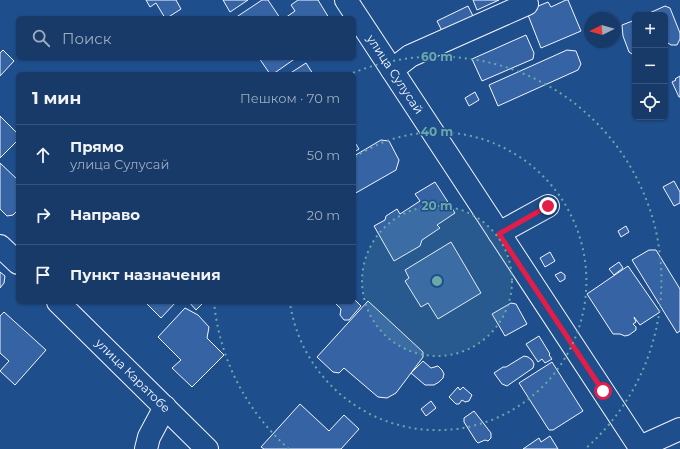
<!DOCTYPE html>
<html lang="ru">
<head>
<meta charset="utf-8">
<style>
	body { margin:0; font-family:Montserrat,sans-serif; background:#244571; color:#f1f3f6 }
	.controls { position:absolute; right:12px; top:12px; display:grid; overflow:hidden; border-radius:6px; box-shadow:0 1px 3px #0004 }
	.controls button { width:36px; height:36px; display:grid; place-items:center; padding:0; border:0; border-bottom:1px solid #36547d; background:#173a69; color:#f1f3f6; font:20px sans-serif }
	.compass { position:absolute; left:584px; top:12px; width:36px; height:36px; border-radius:50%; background:#173a69; box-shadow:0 1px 3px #0004; rotate:265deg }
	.stop { position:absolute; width:12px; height:12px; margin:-9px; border:3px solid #e11d48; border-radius:50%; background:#fff }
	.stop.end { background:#e11d48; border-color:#fff; box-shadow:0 1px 4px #0008 }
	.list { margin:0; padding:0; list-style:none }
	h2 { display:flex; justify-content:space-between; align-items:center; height:52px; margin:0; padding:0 16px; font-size:17px }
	h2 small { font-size:13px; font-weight:400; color:#9eadc0 }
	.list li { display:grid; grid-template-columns:26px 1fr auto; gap:12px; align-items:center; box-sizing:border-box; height:60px; padding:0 16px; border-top:1px solid #36547d }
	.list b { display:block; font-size:15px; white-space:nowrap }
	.list p { margin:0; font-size:13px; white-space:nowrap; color:#9eadc0 }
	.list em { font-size:13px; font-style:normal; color:#9eadc0 }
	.icon { flex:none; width:22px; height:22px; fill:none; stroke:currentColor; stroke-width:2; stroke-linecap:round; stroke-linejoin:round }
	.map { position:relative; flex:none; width:680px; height:449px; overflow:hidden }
	.search { position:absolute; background:#173a69; box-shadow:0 1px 3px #0004; left:16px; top:16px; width:340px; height:44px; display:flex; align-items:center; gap:10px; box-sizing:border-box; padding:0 14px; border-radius:6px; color:#9eadc0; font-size:15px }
	.panel { position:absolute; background:#173a69; box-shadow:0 1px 3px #0004; left:16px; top:72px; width:340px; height:232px; border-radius:6px }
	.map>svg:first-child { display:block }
	.building { fill:#3563a3; stroke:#f2f6ff }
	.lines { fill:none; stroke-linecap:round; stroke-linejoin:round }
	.street-casing { stroke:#f2f6ff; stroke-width:24 }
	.street { stroke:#1f4e8c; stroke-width:22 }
	.route { stroke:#e11d48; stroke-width:5 }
	.ring { fill:none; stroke:#6aa9a8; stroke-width:2; stroke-dasharray:2 4 }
	.labels { text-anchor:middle; stroke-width:3; stroke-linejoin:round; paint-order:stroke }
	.street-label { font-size:12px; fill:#f2f6ff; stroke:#1f4e8c }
	.centre { fill:#6aa9a8; stroke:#1f4e8c; stroke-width:2 }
	.ring-label { font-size:12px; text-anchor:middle; font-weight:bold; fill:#6aa9a8; stroke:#1f4e8c; stroke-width:3; stroke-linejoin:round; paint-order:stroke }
</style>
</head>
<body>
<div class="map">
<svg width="680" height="449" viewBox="0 0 680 449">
	<rect width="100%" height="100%" fill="#1f4e8c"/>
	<g class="building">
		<polygon points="146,0 176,0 181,9 167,18 165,18 156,3 150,7"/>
		<polygon points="223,0 248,0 230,12"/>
		<polygon points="262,0 268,0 280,18 235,18"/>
		<polygon points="298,0 318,0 329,18 285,18 295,11 291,5"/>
		<polygon points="473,0 499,0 477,10"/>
		<polygon points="566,0 568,0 581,31 541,48 528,15 533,13 531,9 548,2 551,7"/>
		<polygon points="468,6 473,16 442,31 437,21"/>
		<polygon points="665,6 670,8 680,33 680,39 677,45 671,45 668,43 665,44 665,15 645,15"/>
		<polygon points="635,20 635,56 629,52 623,36 622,25"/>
		<polygon points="526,35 534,53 533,59 482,81 472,59"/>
		<polygon points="3,50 14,61 0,76 0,53"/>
		<polygon points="567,50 576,51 581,64 578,70 498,106 489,85"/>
		<polygon points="259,58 296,58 273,74 270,74"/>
		<polygon points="306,63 313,74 289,74"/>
		<polygon points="680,76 680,97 679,97 672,82 676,80 675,79"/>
		<polygon points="475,92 479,100 469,106 465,98"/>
		<polygon points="0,116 18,134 18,140 0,158"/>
		<polygon points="381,140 389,141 399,160 396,170 354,194 354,156"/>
		<polygon points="354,141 359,149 354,152"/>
		<polygon points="0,163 18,180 18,210 13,215 7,216 0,209"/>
		<polygon points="674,181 680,192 680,203 674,206 663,187"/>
		<polygon points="435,182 455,213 437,225 440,228 422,240 420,246 394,261 374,226 385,220 386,216 397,209 400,214 420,201 415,194"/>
		<polygon points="626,226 629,232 621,237 618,231"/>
		<polygon points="451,242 481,293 438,319 428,303 421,307 405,281 409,278 405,270"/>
		<polygon points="649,250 656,250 680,289 680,331 677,333 632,260"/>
		<polygon points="550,252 555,261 545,267 540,258"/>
		<polygon points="619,262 623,268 614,275 609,269"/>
		<polygon points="628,266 660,312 640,325 634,317 636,322 633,324 636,327 636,330 629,335 625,336 620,334 613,334 587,294"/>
		<polygon points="0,272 5,276 4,283 0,288"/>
		<polygon points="561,272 565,275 565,279 560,282 555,275"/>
		<polygon points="354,299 361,306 349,320 344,320 340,315 341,309 336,304 338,302 354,302"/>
		<polygon points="368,301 423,352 423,357 396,393 387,398 378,397 344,368 339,373 333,372 317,357"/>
		<polygon points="145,302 176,302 161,318"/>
		<polygon points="189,302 204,302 196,310"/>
		<polygon points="511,303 516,304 527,324 505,336 492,314"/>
		<polygon points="185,308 198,315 209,327 207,338 224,355 192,387 172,368 181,360 158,337"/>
		<polygon points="4,312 46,350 15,385 0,371 9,361 0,353 0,316"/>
		<polygon points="539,336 550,354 549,355 552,359 545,363 542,359 538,362 526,344"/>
		<polygon points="524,356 528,357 532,360 534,364 533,368 507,386 502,384 494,373 503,367 506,367"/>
		<polygon points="423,361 431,368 438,366 442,370 444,374 443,378 439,382 434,385 425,385 411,373"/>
		<polygon points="552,362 583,411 553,430 549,430 519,383"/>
		<polygon points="458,387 460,390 463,387 472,395 469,401 465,402 462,400 459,404 456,404 449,397"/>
		<polygon points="431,401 436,408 426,416 421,409"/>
		<polygon points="300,404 329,431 344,415 359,429 341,449 264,449 261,447"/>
		<polygon points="474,411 491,433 491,438 488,441 485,440 478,443 476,441 464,422 464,418"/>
		<polygon points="550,436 558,449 523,449 539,438 541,442"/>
	</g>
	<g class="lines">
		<defs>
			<g id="street">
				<path id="s1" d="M346,0L641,449"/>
				<polyline points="392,70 410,56 527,4"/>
				<polyline points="499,233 548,206"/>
				<polyline points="0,246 18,263"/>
				<path id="s2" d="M58,302L207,449"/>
				<polyline points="640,447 680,429"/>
				<polyline points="146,449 149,437 165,407"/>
			</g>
		</defs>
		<use href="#street" class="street-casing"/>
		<use href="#street" class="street"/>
	</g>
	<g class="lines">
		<polyline class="route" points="548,206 499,234 603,391"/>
	</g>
	<circle cx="437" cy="281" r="75" fill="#6aa9a8" fill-opacity=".12"/>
	<g class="ring">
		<circle cx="437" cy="281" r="75"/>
		<path d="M355 157A149 149 0 1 1 290 303"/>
		<path d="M289 449A224 224 0 0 1 214 302M353 73A224 224 0 0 1 585 449"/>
	</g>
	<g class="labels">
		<g class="street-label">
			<text dy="4" stroke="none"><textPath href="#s1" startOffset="89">улица Сулусай</textPath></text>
			<text dy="4" stroke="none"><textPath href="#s2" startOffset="105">улица Каратобе</textPath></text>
		</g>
	</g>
	<circle cx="437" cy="281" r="6" class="centre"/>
	<g class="ring-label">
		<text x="437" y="61">60 m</text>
		<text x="437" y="136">40 m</text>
		<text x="437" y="210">20 m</text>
	</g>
</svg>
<div class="controls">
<button>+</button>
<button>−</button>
<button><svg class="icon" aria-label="locate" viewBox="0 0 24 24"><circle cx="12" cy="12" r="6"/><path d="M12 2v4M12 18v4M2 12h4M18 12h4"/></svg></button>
</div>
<svg class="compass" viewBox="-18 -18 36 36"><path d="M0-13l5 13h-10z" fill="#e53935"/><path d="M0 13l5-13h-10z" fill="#9eadc0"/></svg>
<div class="stop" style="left:603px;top:391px"></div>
<div class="stop end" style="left:548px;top:206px"></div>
<div class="search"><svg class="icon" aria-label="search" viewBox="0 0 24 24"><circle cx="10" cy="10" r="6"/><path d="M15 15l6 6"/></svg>Поиск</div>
<section class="panel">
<h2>1 мин<small>Пешком · 70 m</small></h2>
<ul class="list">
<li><svg class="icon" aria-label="ahead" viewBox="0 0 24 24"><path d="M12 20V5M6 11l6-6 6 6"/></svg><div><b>Прямо</b><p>улица Сулусай</p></div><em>50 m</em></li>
<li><svg class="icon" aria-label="right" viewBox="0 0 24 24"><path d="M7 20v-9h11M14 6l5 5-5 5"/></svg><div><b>Направо</b></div><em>20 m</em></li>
<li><svg class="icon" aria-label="arrive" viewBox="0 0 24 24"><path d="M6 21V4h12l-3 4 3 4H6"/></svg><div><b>Пункт назначения</b></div></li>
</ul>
</section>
</div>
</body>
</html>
